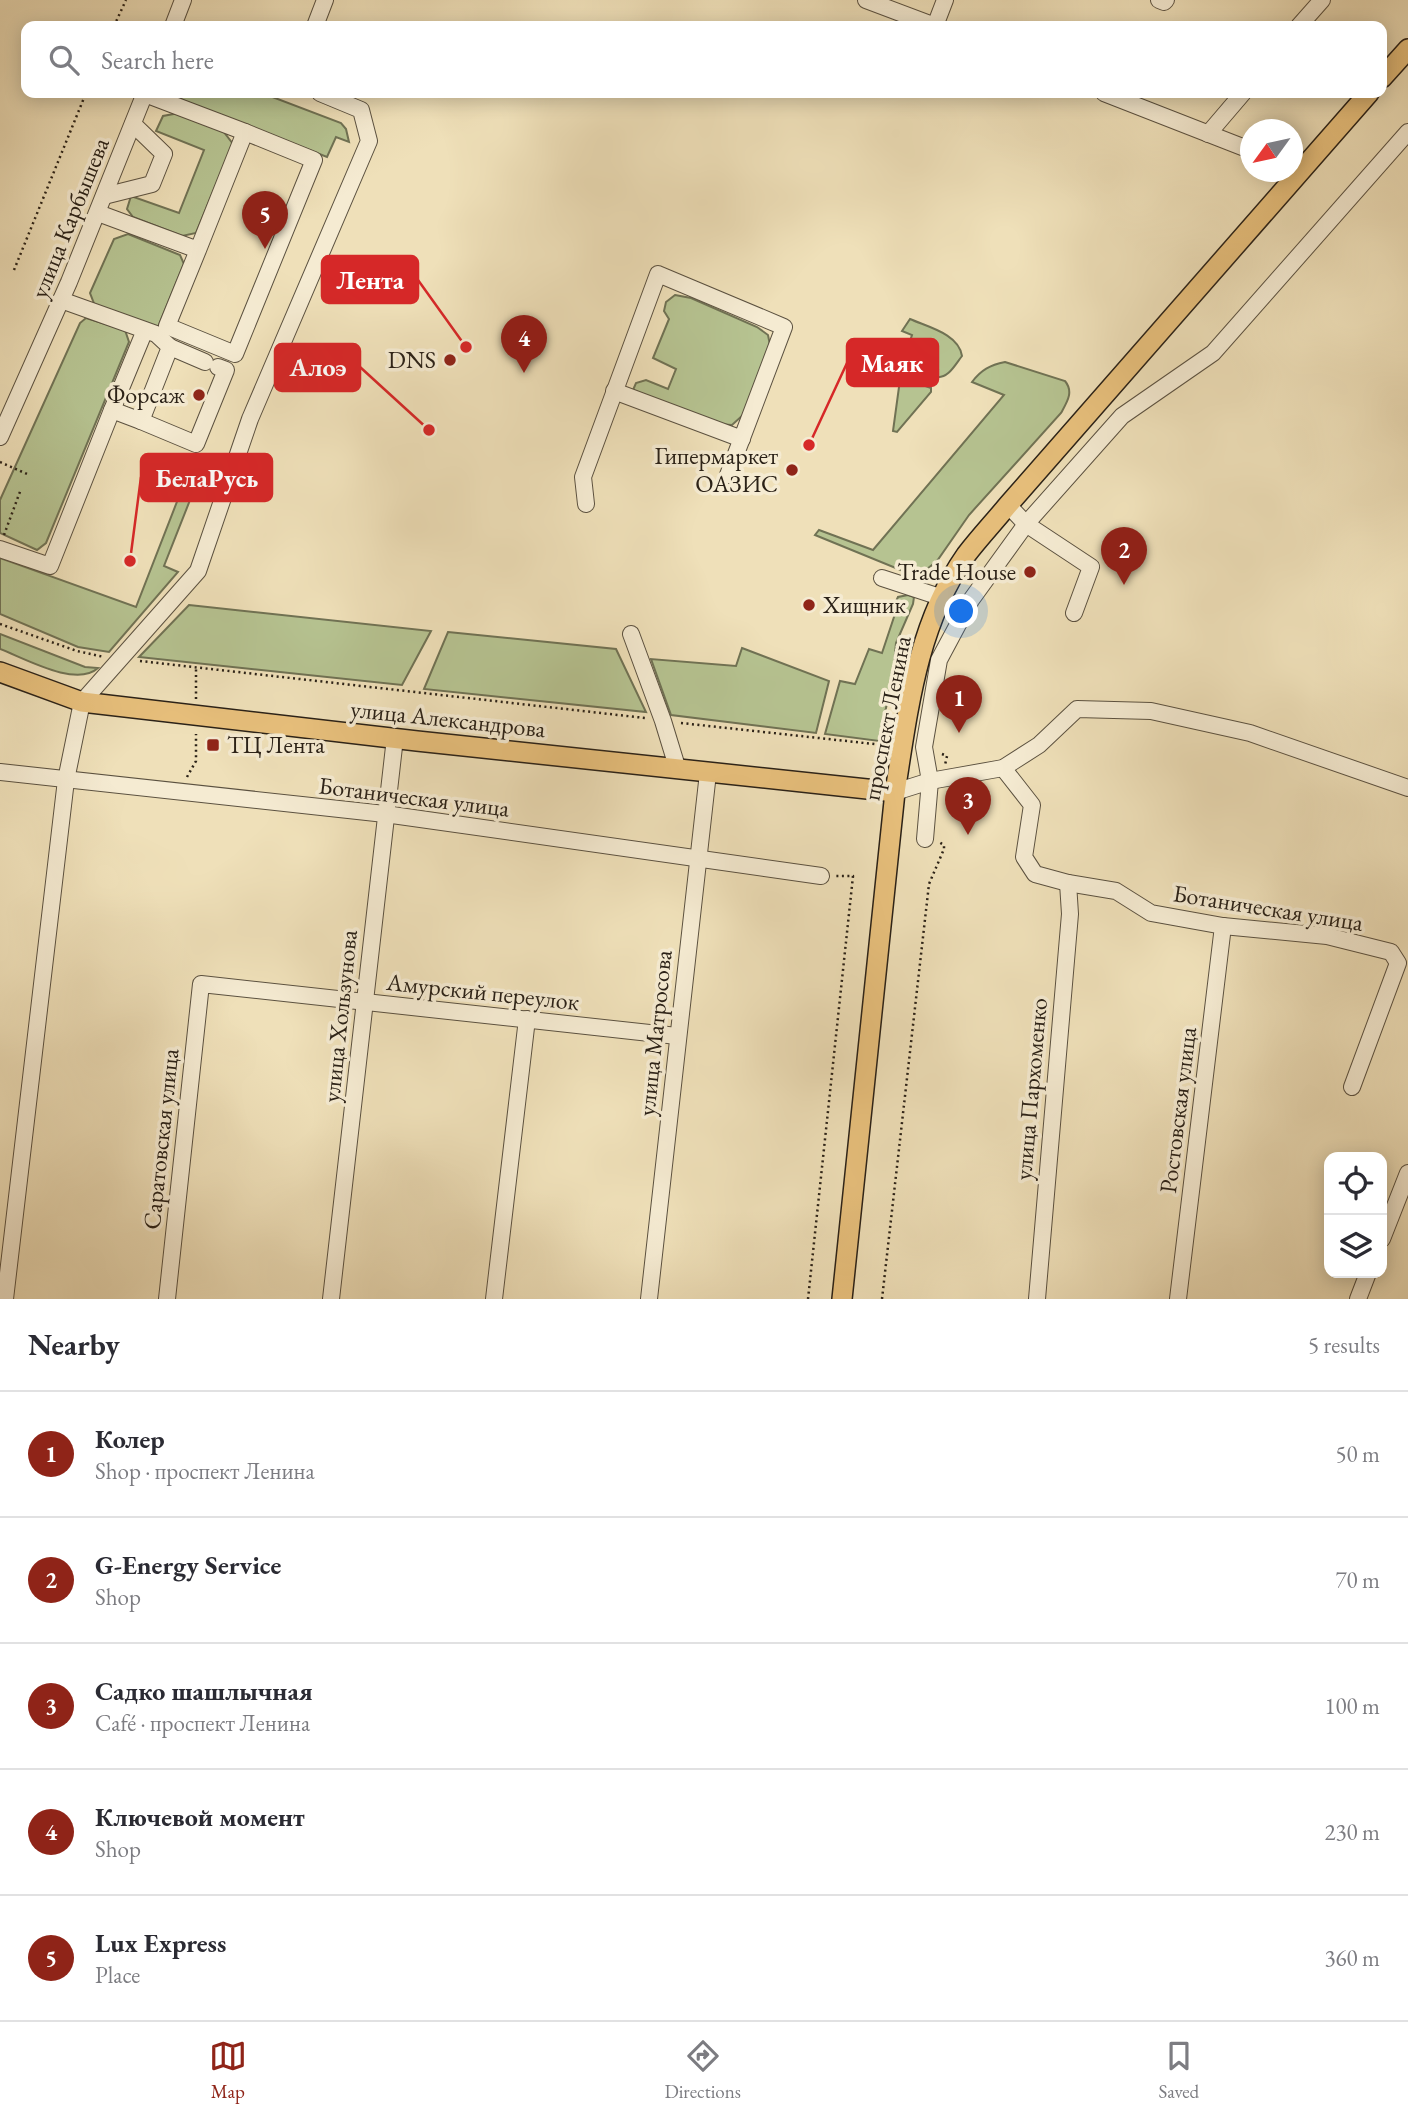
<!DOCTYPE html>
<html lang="en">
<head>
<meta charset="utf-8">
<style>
	body { margin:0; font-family:"EB Garamond",serif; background:#f7f7f7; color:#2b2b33 }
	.controls { position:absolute; right:21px; bottom:21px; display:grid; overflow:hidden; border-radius:14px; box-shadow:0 4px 18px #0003 }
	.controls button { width:63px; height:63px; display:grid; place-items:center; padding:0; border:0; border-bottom:2px solid #e1e1e2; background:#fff; color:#2b2b33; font:35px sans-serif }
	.compass { position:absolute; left:1240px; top:119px; width:63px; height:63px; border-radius:50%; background:#fff; box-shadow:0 4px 18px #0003; rotate:237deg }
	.you { position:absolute; left:962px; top:612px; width:24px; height:24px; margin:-18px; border:5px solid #fff; border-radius:50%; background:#1a73e8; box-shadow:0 0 0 10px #1a73e833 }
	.badge { display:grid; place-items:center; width:46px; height:46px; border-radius:50%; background:#8f2418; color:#fff; font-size:23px; font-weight:700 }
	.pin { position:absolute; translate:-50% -58px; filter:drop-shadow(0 2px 4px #0008) }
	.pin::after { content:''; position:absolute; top:37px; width:24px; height:21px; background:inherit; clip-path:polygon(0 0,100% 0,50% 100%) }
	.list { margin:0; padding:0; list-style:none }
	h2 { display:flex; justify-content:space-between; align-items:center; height:91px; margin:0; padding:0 28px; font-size:30px }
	h2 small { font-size:23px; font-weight:400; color:#7c7c81 }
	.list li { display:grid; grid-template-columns:46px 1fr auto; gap:21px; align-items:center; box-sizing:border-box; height:126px; padding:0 28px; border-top:2px solid #e1e1e2 }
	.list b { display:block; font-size:26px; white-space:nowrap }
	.list p { margin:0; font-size:23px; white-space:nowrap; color:#7c7c81 }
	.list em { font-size:23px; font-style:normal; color:#7c7c81 }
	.icon { flex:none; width:38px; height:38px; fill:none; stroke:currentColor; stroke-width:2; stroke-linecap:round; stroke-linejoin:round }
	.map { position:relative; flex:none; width:1408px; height:1299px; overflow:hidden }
	.search { position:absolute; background:#fff; box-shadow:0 4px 18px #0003; left:21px; right:21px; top:21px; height:77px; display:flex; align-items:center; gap:18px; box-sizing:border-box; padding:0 24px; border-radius:14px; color:#7c7c81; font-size:26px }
	.sheet { height:721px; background:#fff }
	nav { display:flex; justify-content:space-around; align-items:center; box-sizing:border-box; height:98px; border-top:2px solid #e1e1e2; background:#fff; font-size:19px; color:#7c7c81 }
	nav a { display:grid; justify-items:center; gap:4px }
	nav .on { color:#8f2418 }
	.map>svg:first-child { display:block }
	.green { fill:#b6c391; stroke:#707254; stroke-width:2 }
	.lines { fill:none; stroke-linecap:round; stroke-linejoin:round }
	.minor-casing { stroke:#5b5140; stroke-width:18 }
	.major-casing { stroke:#2a2117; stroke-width:22 }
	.path { stroke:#2a2117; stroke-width:2.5; stroke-dasharray:2 3.5; stroke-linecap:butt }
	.minor { stroke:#f5ebd2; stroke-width:16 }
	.major { stroke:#e8c07c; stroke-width:19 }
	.poi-dot { fill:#8f2418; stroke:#f5ebd2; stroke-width:2.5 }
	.labels { text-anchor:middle; stroke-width:7; stroke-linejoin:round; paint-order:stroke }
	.street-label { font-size:24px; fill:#2a2117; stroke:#f5ebd2 }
	.poi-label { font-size:24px; fill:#2a2117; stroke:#f5ebd2; text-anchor:end }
	.leader { fill:none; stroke:#d62828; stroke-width:2.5 }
	.callout-dot { fill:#d62828; stroke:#f5ebd2; stroke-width:2.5 }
	.callout { fill:#d62828; stroke:#d62828; stroke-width:2.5 }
	.callout-label { font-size:26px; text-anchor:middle; font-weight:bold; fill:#fff }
</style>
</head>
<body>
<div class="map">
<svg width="1408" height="1299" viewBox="0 0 1408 1299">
	<rect width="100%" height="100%" fill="#efe0b9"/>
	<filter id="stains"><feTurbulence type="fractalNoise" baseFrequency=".00286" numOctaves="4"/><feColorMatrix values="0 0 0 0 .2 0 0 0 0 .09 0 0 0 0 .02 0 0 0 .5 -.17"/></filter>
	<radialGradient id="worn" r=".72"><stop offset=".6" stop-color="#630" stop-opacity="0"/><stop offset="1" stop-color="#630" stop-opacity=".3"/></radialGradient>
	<g class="green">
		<polygon points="178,93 262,93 341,123 346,129 349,142 336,137 327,157 182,100"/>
		<polygon points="179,113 223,131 233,144 196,233 182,236 133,217 127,209 131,196 179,213 204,150 156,131 163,116"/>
		<polygon points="128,234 180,255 184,264 157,330 95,306 90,293 114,239"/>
		<polygon points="675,295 691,298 757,327 768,335 771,350 743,415 732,425 716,424 633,390 636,383 646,380 668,389 676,369 653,358 669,319 664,311 666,302"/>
		<polygon points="86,318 125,330 129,342 46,543 37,550 0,533 0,500 80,323"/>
		<path d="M910,319C928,327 959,334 962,356C955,365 948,379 936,377L938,370L915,361L911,375L918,378L917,383L931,388V392L897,432L893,431L902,365L912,335L902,331Z"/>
		<path d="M1005,362L1065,381C1074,392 1067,402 1061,413L969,515L937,561L927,569L916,572L903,571L815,535L819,530L873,550L1004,395L972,382C981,370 990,365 1005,362Z"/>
		<polygon points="194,458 205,462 164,566 178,572 109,652 78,647 0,614 0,558 136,607"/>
		<polygon points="908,595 914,597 913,604 896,643 893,675 879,741 825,734 840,681 855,684 869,649 882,653 897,608 894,606 898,597"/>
		<polygon points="189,605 431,631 402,685 139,657"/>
		<polygon points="448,632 616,649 646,712 424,689"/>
		<path d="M0,634L85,667L98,668C76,688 24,658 0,649Z"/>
		<polygon points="742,648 829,681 816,733 671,715 651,659 736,666"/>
	</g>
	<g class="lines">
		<defs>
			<g id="minor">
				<polyline points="866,0 935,26"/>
				<polyline points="1159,0 1164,2 1166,0"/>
				<polyline points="173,26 183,0"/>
				<polyline points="315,26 325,0"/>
				<polyline points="935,26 945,0"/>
				<polyline points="1299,26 1322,0"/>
				<polyline points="1104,93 1250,150"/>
				<polyline points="145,94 245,132"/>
				<polyline points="1208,134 1243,93"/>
				<polyline points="104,196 152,184 164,154 133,124"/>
				<polyline points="98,213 198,250 245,132 314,160 235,354 167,326 198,250"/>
				<polyline points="61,300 145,330 156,334 170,347 141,421 112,410 145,330"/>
				<polyline points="170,347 205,362"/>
				<polyline points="614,391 742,439"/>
				<polyline points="141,421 196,444 226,370 218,367"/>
				<polyline points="0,437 69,282 145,93"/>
				<polyline points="586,504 583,477 658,274 784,327 728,475"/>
				<polyline points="1008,505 1026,524 1091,567 1074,613"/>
				<polyline points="0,549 50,566 112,410"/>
				<polyline points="882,578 943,598"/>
				<polyline points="631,634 663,721 678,770"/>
				<polyline points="1003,768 1032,805 1024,857 1035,874 1068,883 1116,891 1151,913 1223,926 1327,936 1391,952 1398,963 1352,1087"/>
				<polyline points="0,772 385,814 821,876"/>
				<polyline points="895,792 930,781 1003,768 1039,745 1077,709 1151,711 1250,733 1408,788"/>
				<polyline points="925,839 930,781 924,747 939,660 971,600 1026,524 1122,416 1213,353 1408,132"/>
				<polyline points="1382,1239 1408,1173"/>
				<polyline points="5,1299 66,780 82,702 198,571 250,419 369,141 361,110 320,93"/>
				<polyline points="167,1299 201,984 677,1036"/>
				<polyline points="331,1299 395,738"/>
				<polyline points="494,1299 527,1019"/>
				<polyline points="649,1299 708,773"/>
				<polyline points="1037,1299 1070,914 1068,883"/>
				<polyline points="1178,1299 1223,926"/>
				<polyline points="1358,1299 1368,1273"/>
			</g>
			<g id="major">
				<polyline points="1382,78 1408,49"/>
				<polyline points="0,672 82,702 417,741 895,792"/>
				<path d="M842,1299L895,792C908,710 917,625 966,555C979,538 994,522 1008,505L1369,93"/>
			</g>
		</defs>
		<use href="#minor" class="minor-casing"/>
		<use href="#major" class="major-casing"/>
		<g class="path">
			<polyline points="114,26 126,0"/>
			<polyline points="14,270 86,93"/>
			<polyline points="0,462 27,474"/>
			<polyline points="4,535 21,489"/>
			<polyline points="0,624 77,651 104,657"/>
			<polyline points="140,661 645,718"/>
			<polyline points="196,699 196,667"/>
			<polyline points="681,723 883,745"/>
			<polyline points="942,754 947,756 945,765"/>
			<polyline points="187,777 196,761 196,734"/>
			<polyline points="808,1299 853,876 836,876"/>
			<polyline points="882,1299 929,884 944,849 944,845 939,842"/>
		</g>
		<use href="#minor" class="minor"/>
		<use href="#major" class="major"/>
	</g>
	<g class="poi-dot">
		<circle cx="450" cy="360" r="7"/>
		<circle cx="199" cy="395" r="7"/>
		<circle cx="792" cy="470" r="7"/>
		<circle cx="1030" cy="572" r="7"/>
		<circle cx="809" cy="605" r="7"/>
		<rect x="206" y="738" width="14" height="14" rx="3.5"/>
	</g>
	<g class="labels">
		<g class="street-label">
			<text transform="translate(70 218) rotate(-68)" y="8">улица Карбышева</text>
			<text transform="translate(887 718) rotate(-79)" y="8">проспект Ленина</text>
			<text transform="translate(448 719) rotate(6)" y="8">улица Александрова</text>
			<text transform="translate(414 797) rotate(7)" y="8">Ботаническая улица</text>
			<text transform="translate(1268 908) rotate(9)" y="8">Ботаническая улица</text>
			<text transform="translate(483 992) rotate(6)" y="8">Амурский переулок</text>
			<text transform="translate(340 1016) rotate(-84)" y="8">улица Хользунова</text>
			<text transform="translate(655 1033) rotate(-84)" y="8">улица Матросова</text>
			<text transform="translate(1031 1089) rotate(-85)" y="8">улица Пархоменко</text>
			<text transform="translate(1178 1110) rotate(-83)" y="8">Ростовская улица</text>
			<text transform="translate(161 1139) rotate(-84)" y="8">Саратовская улица</text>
		</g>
		<g class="poi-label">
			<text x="436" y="368">DNS</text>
			<text x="185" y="403">Форсаж</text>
			<text x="778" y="464">Гипермаркет<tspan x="778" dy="28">ОАЗИС</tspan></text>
			<text x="1016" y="580">Trade House</text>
			<text x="823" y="613" text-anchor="start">Хищник</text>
			<text x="227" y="753" text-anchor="start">ТЦ Лента</text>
		</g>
	</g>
	<path class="leader" d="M466 347L418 280M809 445L847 363M429 430L360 367M130 561L141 477"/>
	<g class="callout-dot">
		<circle cx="466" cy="347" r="7"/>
		<circle cx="809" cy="445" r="7"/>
		<circle cx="429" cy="430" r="7"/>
		<circle cx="130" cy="561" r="7"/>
	</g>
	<g class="callout">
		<rect x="322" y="256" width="96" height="47" rx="7"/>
		<rect x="847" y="339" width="91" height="47" rx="7"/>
		<rect x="275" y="344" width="85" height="47" rx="7"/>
		<rect x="141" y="454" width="131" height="47" rx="7"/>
	</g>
	<g class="callout-label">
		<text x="370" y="289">Лента</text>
		<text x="892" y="372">Маяк</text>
		<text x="318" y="376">Алоэ</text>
		<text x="207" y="487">БелаРусь</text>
	</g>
	<rect width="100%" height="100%" filter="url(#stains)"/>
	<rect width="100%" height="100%" fill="url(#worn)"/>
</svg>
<div class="controls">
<button><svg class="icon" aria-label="locate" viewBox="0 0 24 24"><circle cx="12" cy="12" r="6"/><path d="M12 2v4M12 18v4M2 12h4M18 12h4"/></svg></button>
<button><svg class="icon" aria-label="layers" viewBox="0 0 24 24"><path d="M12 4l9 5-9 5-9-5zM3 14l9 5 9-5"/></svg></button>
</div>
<svg class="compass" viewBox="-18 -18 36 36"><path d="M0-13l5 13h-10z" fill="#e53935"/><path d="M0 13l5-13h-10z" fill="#7c7c81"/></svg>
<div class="you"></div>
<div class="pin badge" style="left:959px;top:733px">1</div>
<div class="pin badge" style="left:1124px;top:585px">2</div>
<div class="pin badge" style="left:968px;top:835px">3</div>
<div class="pin badge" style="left:524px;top:373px">4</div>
<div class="pin badge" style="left:265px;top:249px">5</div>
<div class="search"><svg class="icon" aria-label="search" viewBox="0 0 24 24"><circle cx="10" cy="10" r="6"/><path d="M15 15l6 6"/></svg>Search here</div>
</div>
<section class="sheet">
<h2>Nearby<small>5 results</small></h2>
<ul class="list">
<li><span class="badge">1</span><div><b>Колер</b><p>Shop · проспект Ленина</p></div><em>50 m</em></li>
<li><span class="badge">2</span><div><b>G-Energy Service</b><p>Shop</p></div><em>70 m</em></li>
<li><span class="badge">3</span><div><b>Садко шашлычная</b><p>Café · проспект Ленина</p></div><em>100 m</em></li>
<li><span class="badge">4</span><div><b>Ключевой момент</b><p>Shop</p></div><em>230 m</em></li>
<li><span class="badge">5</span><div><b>Lux Express</b><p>Place</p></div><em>360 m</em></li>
</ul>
</section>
<nav>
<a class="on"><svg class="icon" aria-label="map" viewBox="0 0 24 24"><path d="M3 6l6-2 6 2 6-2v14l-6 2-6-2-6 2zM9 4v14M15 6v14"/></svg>Map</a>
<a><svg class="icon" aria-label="directions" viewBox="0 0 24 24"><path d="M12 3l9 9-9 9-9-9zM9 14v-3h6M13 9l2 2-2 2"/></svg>Directions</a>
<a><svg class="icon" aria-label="saved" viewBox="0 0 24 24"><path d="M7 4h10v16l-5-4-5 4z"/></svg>Saved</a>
</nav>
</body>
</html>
